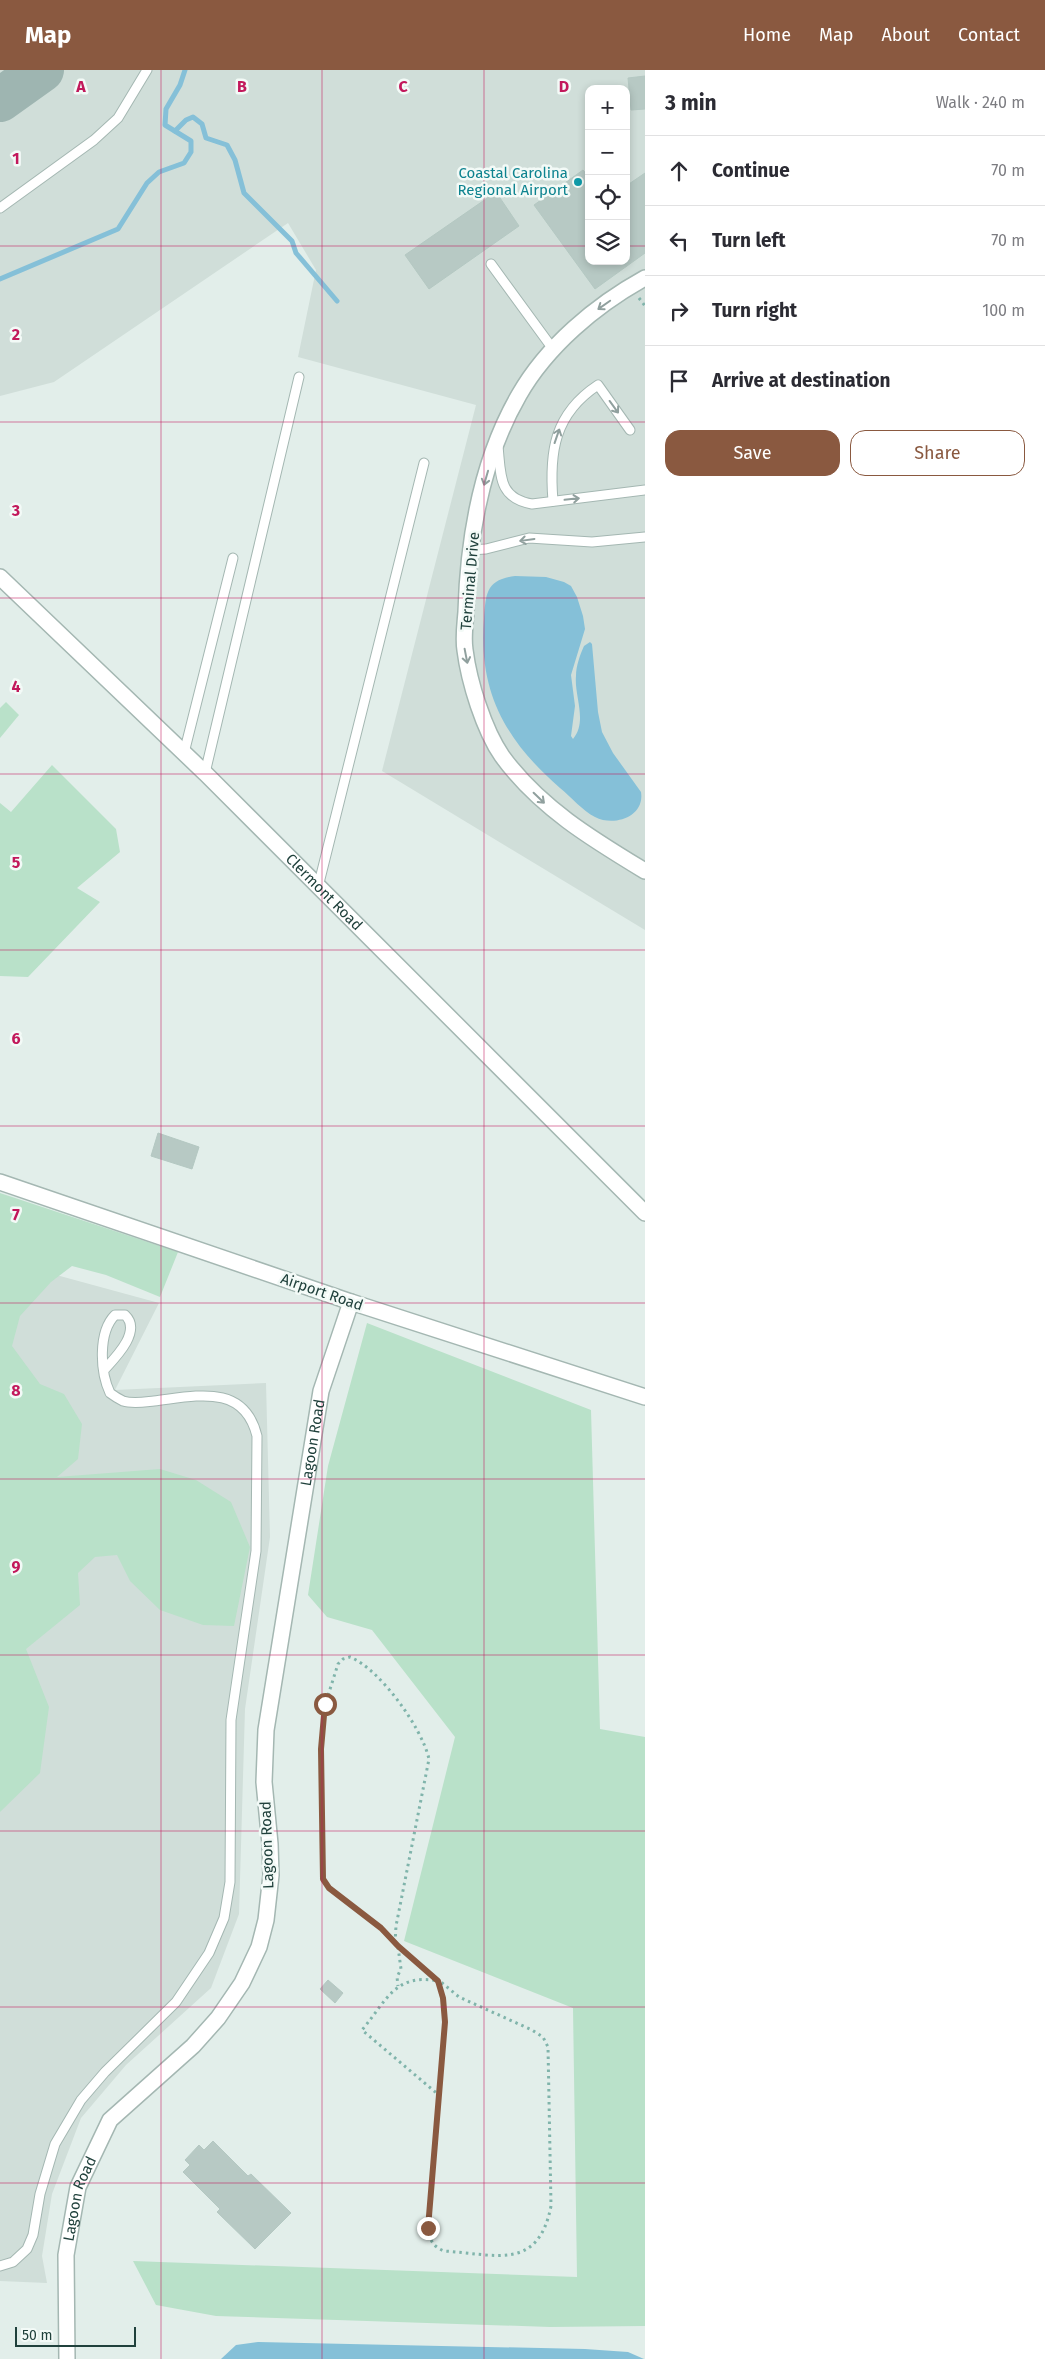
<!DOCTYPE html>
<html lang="en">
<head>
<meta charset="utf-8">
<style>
	body { margin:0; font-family:"Fira Sans",sans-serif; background:#f7f7f7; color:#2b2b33 }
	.controls { position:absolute; right:15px; top:15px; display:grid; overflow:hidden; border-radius:10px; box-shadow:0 2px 8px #0003 }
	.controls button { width:45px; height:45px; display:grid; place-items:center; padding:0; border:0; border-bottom:1px solid #e1e1e2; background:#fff; color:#2b2b33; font:25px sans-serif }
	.scale { position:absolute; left:15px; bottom:12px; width:121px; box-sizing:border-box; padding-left:5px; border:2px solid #20413c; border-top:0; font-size:14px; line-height:18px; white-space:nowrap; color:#20413c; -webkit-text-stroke:4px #f3faf7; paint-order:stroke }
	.stop { position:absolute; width:15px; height:15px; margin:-11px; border:4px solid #8a5940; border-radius:50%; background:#fff }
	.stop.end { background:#8a5940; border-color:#fff; box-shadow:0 1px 5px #0008 }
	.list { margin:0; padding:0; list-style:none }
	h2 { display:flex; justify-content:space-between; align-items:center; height:65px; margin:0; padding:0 20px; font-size:21px }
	h2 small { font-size:16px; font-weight:400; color:#7c7c81 }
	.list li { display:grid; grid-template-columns:32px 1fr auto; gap:15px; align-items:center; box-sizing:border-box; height:70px; padding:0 20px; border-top:1px solid #e1e1e2 }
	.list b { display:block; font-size:19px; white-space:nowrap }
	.list em { font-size:16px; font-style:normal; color:#7c7c81 }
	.actions { display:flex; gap:10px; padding:15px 20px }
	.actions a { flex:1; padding:11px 0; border:1px solid #8a5940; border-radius:15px; text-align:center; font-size:18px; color:#8a5940 }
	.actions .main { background:#8a5940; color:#fff }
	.icon { flex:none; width:28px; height:28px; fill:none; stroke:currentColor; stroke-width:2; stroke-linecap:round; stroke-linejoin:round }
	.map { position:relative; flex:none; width:645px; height:2289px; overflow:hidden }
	header { display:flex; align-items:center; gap:30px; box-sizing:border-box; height:70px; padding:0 25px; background:#8a5940; color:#fff }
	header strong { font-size:24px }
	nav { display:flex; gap:28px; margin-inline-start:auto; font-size:18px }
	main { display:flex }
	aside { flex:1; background:#fff }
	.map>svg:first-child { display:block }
	.built { fill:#d0ded9; fill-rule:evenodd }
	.green { fill:#b9e1c9 }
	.water { fill:#85c0d8 }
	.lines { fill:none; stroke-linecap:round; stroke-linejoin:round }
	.stream { stroke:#85c0d8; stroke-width:5 }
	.taxiway { stroke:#9eb5b1; stroke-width:44 }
	.building { fill:#b7c9c4; stroke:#b4c8c2 }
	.service-casing { stroke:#a4b7b2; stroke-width:11 }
	.minor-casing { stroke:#a4b7b2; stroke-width:18 }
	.tertiary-casing { stroke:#a4b7b2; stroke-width:18 }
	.path { stroke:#80b4ab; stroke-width:3; stroke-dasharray:2.5 4; stroke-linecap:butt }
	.service { stroke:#fff; stroke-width:9 }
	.minor { stroke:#fff; stroke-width:15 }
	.tertiary { stroke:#fff; stroke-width:15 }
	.oneway { stroke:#90a09e }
	.route { stroke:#8a5940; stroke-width:6 }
	.grid { fill:none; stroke:#c2185b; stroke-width:1; stroke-opacity:0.55 }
	.culture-dot { fill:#0f9aa8; stroke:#f3faf7; stroke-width:2 }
	.labels { text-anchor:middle; stroke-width:5; stroke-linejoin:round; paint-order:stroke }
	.culture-label { font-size:15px; fill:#0d838f; stroke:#f3faf7; text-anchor:end }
	.street-label { font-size:15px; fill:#20413c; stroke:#f3faf7 }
	.grid-label { font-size:16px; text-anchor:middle; font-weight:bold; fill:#c2185b; stroke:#f3faf7; stroke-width:5; stroke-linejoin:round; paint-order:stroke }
</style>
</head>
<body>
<header>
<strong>Map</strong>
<nav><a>Home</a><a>Map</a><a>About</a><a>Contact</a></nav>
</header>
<main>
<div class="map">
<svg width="645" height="2289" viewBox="0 0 645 2289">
	<rect width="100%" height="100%" fill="#e2eeea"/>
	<g class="built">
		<path d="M0,0H645V860L382,701L476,335L298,287L316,200L288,153L54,312L0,326ZM589,19H626V191H589Z"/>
		<polygon points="0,1183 27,1197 159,1233 115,1320 266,1313 270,1467 245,1639 239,1844 211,1918 126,1995 81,2048 52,2124 42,2186 47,2213 0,2211"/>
	</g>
	<g class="green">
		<polygon points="6,632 19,645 0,668 0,638"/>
		<polygon points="52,695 116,759 120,782 77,818 100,832 28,907 0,906 0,733 11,742"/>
		<polygon points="0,1123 178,1182 160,1227 106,1205 72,1196 51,1212 20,1246 12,1276 40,1314 64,1324 82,1354 78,1389 57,1407 160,1399 196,1410 231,1432 250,1477 234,1556 203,1555 160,1540 130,1511 117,1485 95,1487 78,1503 80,1535 26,1579 49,1637 40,1703 0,1742"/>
		<polygon points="367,1253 591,1340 600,1659 645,1667 645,2256 550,2257 216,2246 156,2235 133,2191 577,2207 573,1938 404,1871 455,1667 372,1560 327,1547 308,1525 328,1396"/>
	</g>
	<g class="water">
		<path d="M515,506L546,507L564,512L571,516L577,527L583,546L585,559L571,605L575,636L571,666L573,669C588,651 574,626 576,606C576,596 580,585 584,576L590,572L592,574L598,642L602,662L613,683L641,722C645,747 614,757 595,747C583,741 571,727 560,718C506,671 478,622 484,549C486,523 486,510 515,506Z"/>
		<polygon points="258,2272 585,2279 628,2282 644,2289 221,2289 236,2275"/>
	</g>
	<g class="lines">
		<g class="stream">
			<polyline points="175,61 186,50 193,47 202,54 206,68 227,75 235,90 244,123 292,171 296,183 337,231"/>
			<polyline points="0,209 118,159 147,113 159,102 184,93 191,82 191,71 165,55 166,39 180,15 185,0"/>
		</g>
		<polyline class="taxiway" points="0,30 42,0"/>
	</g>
	<g class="building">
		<polygon points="645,6 645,39 631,40 628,8"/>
		<polygon points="583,100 589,107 589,191 626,191 626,116 645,103 645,183 595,219 534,135"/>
		<polygon points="496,122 519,156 429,219 405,185"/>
		<polygon points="158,1063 199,1077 192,1099 151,1086"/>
		<polygon points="328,1910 343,1923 335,1933 320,1919"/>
		<polygon points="213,2071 248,2106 251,2104 291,2143 255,2179 217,2142 220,2139 183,2102 190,2095 185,2090 199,2075 204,2080"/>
	</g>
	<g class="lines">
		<defs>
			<g id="service">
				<polyline points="0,138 94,70 118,48 147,0"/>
				<polyline points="491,194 553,279"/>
				<path d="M498,376C501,405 498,428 532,434L645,420"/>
				<path d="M553,431C549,382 554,344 598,315L630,360"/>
				<polyline points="470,480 486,479 529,468 592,472 645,467"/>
				<polyline points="184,683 233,488"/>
				<polyline points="205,703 299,307"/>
				<polyline points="318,817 424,393"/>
				<path d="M0,2196L13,2192L27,2179L33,2165L40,2124L55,2074L81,2030L105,2002L176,1932L209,1883L224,1848L230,1812L231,1650L256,1481L257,1366C244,1313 196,1326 154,1331C144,1332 133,1334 123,1331C119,1329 114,1326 110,1323C100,1302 98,1262 115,1245H125C142,1261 116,1287 104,1300"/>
			</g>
			<g id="minor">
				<path d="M645,208C596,235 547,276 519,325C482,389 468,469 466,542C465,555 463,568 465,580C469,612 484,660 502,686C539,737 592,769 645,801"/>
				<path id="s1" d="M0,507L205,703L645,1143"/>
				<polyline points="0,1112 351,1232"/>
			</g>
			<g id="tertiary">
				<path id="s2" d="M67,2289L66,2185L78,2117L110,2050L193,1976L218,1948L242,1913L259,1877L266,1850L271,1805L270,1774L264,1712L266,1660L321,1321L351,1232L645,1327"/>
			</g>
		</defs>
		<use href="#service" class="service-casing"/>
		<use href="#minor" class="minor-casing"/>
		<use href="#tertiary" class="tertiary-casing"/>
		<g class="path">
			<polyline points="639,228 645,236"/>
			<path d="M395,1873L396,1856L429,1689C422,1658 380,1599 350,1587L343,1589L338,1594L325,1635L321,1679L323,1809C337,1828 360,1841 378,1856C385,1862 391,1870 398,1876L459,1927L532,1960L543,1967L548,1977L551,2136C538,2202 495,2184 444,2181C432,2176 430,2170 428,2158C433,2109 437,2059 441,2010C443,1977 448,1944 438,1911C395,1903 387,1930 362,1960L440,2026"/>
			<polyline points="398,1877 401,1899 397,1907 398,1916"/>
		</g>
		<use href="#service" class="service"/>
		<use href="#minor" class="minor"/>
		<use href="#tertiary" class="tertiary"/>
	</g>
	<defs><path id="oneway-shaft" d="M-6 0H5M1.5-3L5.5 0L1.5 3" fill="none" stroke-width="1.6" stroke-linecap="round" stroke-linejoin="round" transform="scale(1.25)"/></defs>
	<g class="oneway">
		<use href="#oneway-shaft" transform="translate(604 235) rotate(145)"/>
		<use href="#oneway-shaft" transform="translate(614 337) rotate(54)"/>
		<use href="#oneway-shaft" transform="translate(557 366) rotate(-71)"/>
		<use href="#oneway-shaft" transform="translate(486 408) rotate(106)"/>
		<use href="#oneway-shaft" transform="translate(572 429) rotate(-6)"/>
		<use href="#oneway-shaft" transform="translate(527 470) rotate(172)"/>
		<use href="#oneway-shaft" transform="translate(466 586) rotate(79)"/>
		<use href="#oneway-shaft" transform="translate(539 728) rotate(44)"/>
	</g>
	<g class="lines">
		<polyline class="route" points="325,1634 321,1679 323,1809 329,1818 381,1858 398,1876 438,1911 443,1928 445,1952 428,2158"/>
	</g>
	<path class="grid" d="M161,0V2289M322,0V2289M484,0V2289M0,176H589M626,176H645M0,352H645M0,528H645M0,704H645M0,880H645M0,1056H645M0,1233H645M0,1409H645M0,1585H645M0,1761H645M0,1937H645M0,2113H645"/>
	<circle class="culture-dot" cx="578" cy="112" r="5"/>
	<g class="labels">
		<g class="culture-label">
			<text x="568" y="108">Coastal Carolina<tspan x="568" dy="17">Regional Airport</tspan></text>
		</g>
		<g class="street-label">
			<text transform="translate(470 511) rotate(-85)" y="5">Terminal Drive</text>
			<text dy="5" stroke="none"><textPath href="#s1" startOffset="452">Clermont Road</textPath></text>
			<text transform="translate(322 1222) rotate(19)" y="5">Airport Road</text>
			<text dy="5" stroke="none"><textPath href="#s2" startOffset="988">Lagoon Road</textPath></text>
			<text transform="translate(267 1775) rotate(-92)" y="5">Lagoon Road</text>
			<text dy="5" stroke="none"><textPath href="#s2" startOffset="162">Lagoon Road</textPath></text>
		</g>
	</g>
	<g class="grid-label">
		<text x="81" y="22">A</text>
		<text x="242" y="22">B</text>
		<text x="403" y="22">C</text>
		<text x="564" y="22">D</text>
		<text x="16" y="94">1</text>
		<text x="16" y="270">2</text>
		<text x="16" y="446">3</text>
		<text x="16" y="622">4</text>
		<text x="16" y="798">5</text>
		<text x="16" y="974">6</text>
		<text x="16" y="1150">7</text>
		<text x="16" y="1326">8</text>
		<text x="16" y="1502">9</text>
	</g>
</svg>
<div class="controls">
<button>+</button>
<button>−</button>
<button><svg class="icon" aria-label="locate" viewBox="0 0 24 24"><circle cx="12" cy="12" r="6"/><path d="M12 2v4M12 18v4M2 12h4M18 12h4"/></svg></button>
<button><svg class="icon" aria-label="layers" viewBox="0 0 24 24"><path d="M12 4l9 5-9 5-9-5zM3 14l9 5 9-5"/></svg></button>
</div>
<div class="scale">50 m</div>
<div class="stop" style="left:325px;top:1634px"></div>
<div class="stop end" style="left:428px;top:2158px"></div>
</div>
<aside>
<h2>3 min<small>Walk · 240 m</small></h2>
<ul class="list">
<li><svg class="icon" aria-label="ahead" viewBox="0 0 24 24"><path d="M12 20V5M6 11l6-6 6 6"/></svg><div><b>Continue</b></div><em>70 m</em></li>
<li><svg class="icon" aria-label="left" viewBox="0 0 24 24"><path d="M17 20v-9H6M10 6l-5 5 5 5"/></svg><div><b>Turn left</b></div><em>70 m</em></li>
<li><svg class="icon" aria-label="right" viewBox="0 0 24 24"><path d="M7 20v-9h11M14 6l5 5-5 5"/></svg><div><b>Turn right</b></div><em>100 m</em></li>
<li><svg class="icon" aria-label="arrive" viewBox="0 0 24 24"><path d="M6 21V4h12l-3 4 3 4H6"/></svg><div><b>Arrive at destination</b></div></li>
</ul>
<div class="actions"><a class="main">Save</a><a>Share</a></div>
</aside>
</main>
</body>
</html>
